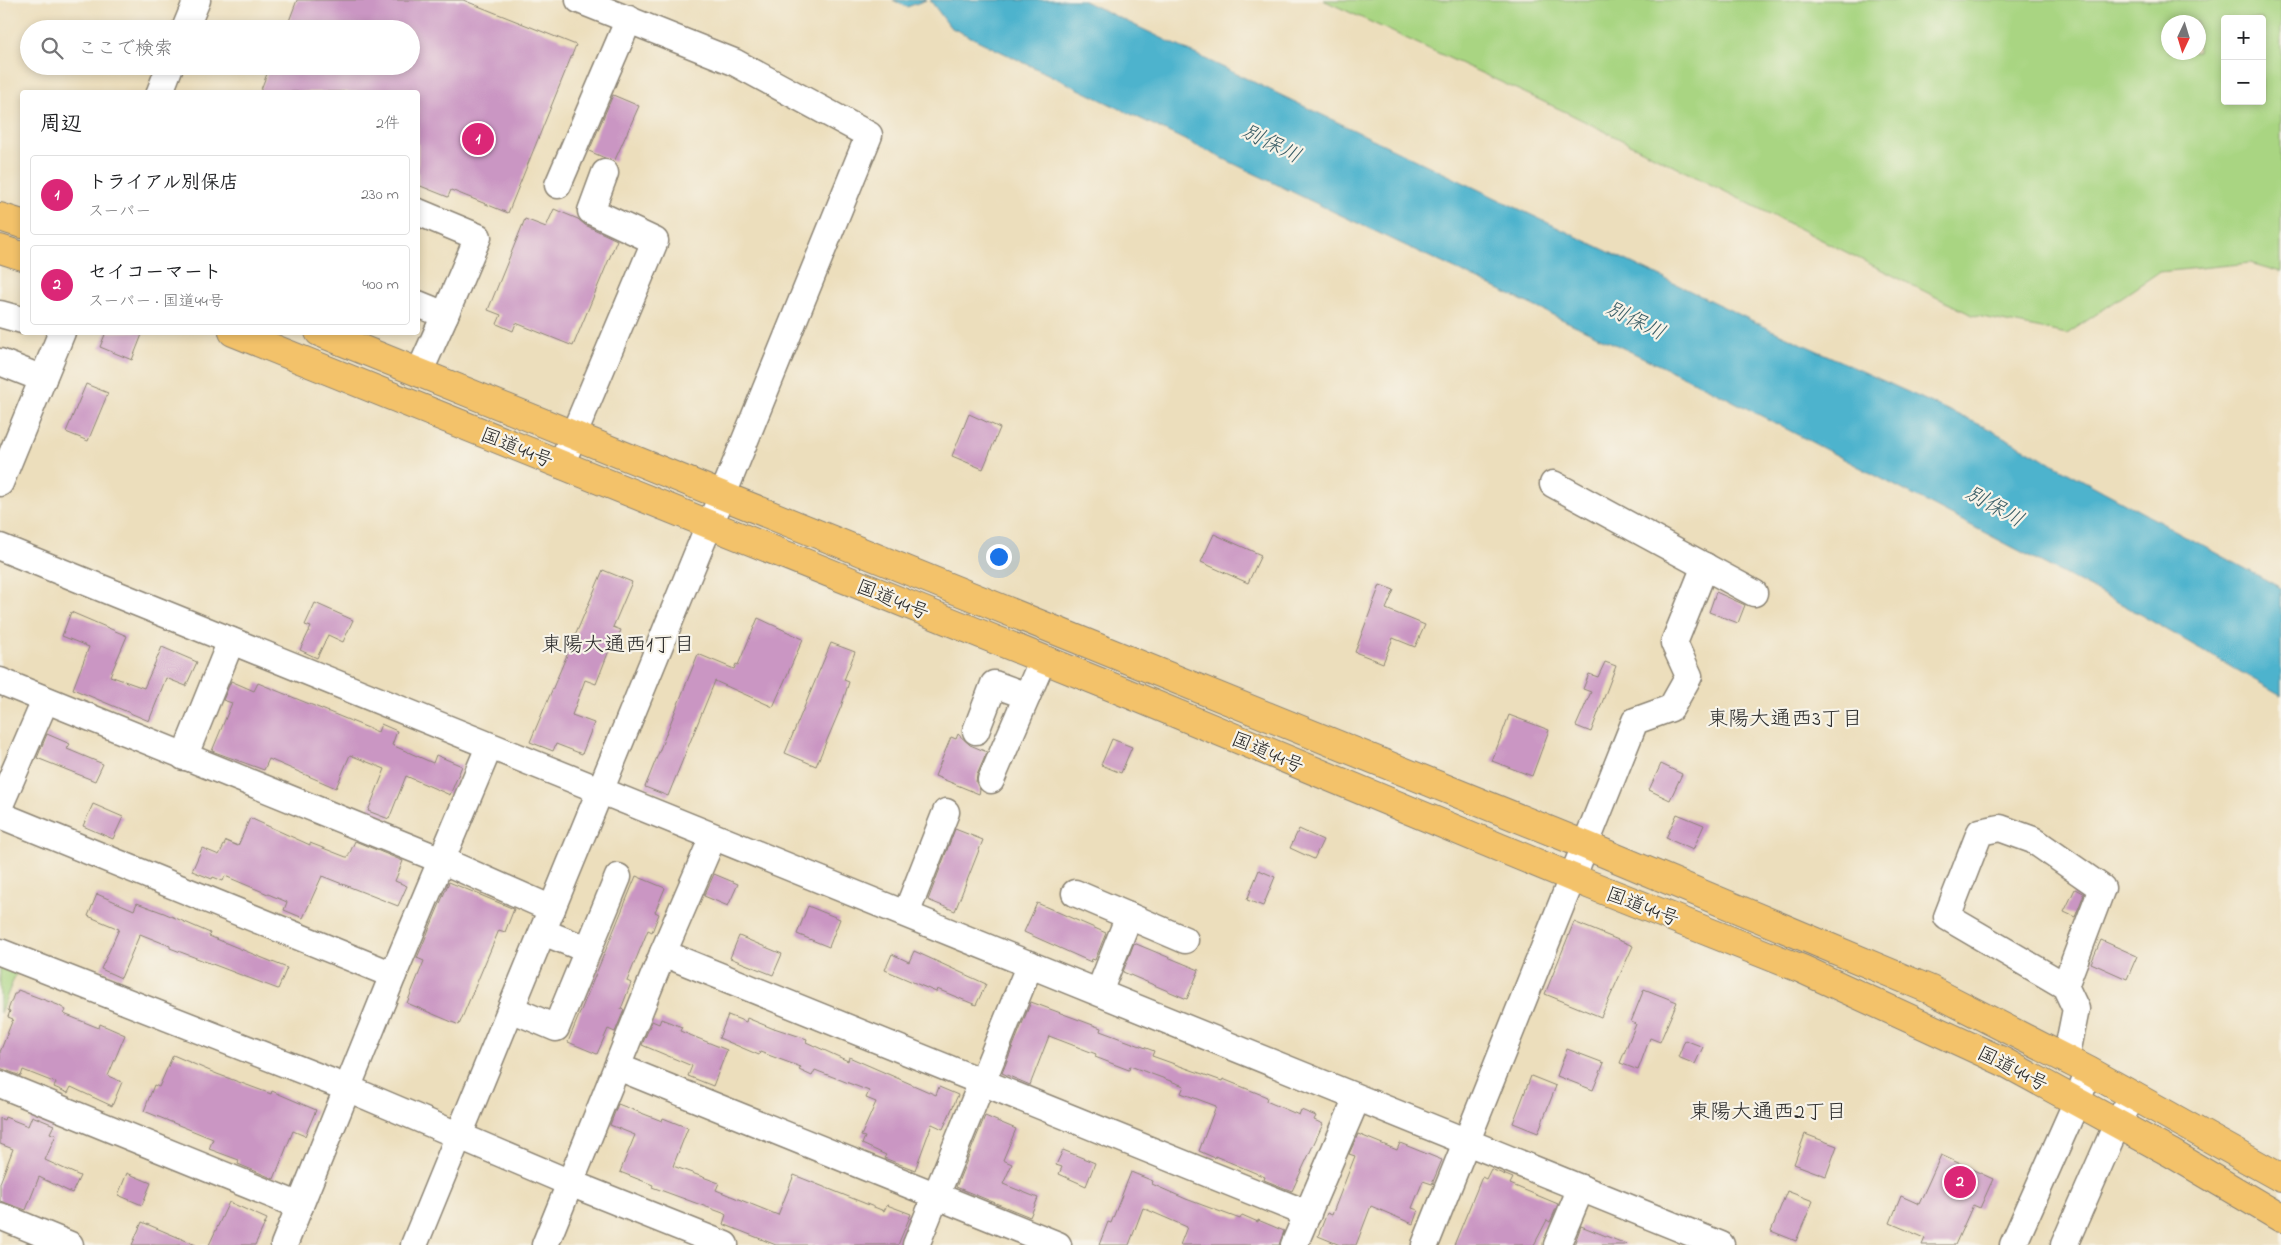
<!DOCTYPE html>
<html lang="ja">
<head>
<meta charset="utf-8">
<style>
	body { margin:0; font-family:"Indie Flower","Klee One",sans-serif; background:#f2f2f2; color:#202124 }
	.controls { position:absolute; right:15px; top:15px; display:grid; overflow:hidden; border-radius:5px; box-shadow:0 2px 8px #0003 }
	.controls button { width:45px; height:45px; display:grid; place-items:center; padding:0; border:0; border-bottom:1px solid #e0e0e0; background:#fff; color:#202124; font:25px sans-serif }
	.compass { position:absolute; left:2161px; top:15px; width:45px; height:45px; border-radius:50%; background:#fff; box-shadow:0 2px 8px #0003; rotate:184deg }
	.you { position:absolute; left:998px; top:556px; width:18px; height:18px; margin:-12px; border:4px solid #fff; border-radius:50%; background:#1a73e8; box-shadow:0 0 0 8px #1a73e833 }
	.badge { display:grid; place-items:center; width:32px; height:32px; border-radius:50%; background:#db2777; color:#fff; font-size:16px; font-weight:700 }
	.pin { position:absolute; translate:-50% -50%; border:2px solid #fff; box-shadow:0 1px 5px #0006 }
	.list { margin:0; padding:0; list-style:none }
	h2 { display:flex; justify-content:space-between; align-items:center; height:65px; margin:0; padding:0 20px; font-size:21px }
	h2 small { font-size:16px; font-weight:400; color:#757577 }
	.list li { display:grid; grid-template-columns:32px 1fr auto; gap:15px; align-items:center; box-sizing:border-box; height:80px; margin:0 10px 10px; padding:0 10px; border:1px solid #e0e0e0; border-radius:5px }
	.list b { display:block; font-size:19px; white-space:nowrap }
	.list p { margin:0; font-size:16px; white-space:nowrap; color:#757577 }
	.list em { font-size:16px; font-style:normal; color:#757577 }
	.icon { flex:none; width:28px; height:28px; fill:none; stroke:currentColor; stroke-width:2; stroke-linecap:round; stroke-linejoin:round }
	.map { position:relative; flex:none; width:2281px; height:1245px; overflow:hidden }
	.search { position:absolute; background:#fff; box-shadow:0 2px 8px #0003; left:20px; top:20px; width:400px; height:55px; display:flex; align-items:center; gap:12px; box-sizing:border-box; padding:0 18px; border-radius:28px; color:#757577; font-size:19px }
	.panel { position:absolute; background:#fff; box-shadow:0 2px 8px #0003; left:20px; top:90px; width:400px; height:245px; border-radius:5px }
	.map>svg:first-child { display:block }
	.green { fill:#a9d582; stroke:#6a8056; fill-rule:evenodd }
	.water { fill:#4eb3cd; stroke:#3c6f7c }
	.building { fill:#ca96c3 }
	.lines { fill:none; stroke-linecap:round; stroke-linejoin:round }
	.minor-casing { stroke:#8c8474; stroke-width:29 }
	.highway-casing { stroke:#8c8474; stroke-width:30 }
	.minor { stroke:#fff; stroke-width:26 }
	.highway { stroke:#f3c26a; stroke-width:28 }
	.labels { text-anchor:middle; stroke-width:4.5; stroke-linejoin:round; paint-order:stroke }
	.street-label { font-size:20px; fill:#2b2b2b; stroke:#f7f3e8 }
	.water-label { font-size:21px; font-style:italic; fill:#375b64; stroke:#f7f3e8 }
	.neighbourhood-label { font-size:21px; fill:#2b2b2b; stroke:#f7f3e8 }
</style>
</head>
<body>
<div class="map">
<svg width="2281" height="1245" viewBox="0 0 2281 1245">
	<rect width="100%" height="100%" fill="#f7f3e8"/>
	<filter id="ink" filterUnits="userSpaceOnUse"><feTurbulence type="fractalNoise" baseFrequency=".02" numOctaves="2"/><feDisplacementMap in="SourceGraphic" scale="10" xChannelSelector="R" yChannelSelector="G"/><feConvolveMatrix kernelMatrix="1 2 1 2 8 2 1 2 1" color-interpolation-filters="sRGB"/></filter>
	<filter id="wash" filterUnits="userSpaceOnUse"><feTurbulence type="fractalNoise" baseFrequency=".0096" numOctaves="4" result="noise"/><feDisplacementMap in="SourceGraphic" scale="20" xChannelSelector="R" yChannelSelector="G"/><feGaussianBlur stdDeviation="1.12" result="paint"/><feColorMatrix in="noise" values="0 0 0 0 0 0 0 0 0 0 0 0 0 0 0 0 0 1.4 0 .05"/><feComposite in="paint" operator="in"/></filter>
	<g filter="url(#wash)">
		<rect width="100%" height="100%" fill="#ecdebc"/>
		<g class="green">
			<path d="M1323,0H2281V272L2250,263L2159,272L2067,334L1972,315L1568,113ZM2225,19H2262V101H2225ZM2198,22V52H2168V22Z"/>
			<polygon points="0,964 17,971 0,1013"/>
		</g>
		<g class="water">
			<polygon points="893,0 926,0 907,7"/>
			<polygon points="930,0 1082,0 1776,332 1987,428 2281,588 2281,695 2127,607 1710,389 1332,211 950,27"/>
		</g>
		<g id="blocks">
			<g class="building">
				<polygon points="297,0 463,0 576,45 508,213 451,190 448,197 418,185 418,92 260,92 270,66 411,66 411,29 286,29"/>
				<polygon points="613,95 639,106 614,162 589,151"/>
				<polygon points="554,209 578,219 585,225 617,240 573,346 516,323 513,331 497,324 501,315 488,310 525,219 546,227"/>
				<polygon points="106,332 143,332 132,360 100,347"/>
				<polygon points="86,384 108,393 88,441 66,432"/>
				<polygon points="969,414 1000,428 983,469 952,456"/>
				<polygon points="1214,534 1261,555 1248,583 1201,562"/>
				<polygon points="603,570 632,582 613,627 621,630 613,649 610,648 596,684 585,680 572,715 594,723 582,754 556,744 553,751 530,742"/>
				<polygon points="1380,585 1394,590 1386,609 1425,625 1415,647 1393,638 1383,663 1355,652"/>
				<polygon points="1716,592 1745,605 1738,623 1709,612"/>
				<polygon points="315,603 353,620 343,642 328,635 317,658 300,650 311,627 305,625"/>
				<polygon points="71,612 127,636 110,676 144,688 162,647 197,662 186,686 166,678 149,721 73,689 89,647 62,636"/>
				<polygon points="758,618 803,639 773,707 715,681 668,796 645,787 698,654 734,669 736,664 738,665"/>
				<polygon points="831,643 855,652 844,680 849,682 841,707 816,766 785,753"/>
				<polygon points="1605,662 1616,666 1591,732 1576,726 1591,692 1583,689 1589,674 1598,677"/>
				<polygon points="231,681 254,691 258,683 378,732 381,724 397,731 392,745 433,763 436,755 462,766 450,795 406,776 389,819 368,811 385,769 350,755 336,788 269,759 264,770 212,751 232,703 223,700"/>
				<polygon points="1509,715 1549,730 1532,776 1492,761"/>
				<polygon points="47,734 70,744 67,749 103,764 95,781 37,758"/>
				<polygon points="958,734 970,745 987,752 977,775 976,782 980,790 979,794 935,776 951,737 956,739"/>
				<polygon points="1112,739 1132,747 1121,773 1101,765"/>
				<polygon points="1661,764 1682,774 1670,800 1649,790"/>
				<polygon points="93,804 123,817 113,839 83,826"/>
				<polygon points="1677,814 1704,825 1693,850 1666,838"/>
				<polygon points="250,818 310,845 310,843 346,857 348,857 355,841 403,861 395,881 407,886 398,906 322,876 303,918 284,910 287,902 225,876 223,881 213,877 212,879 192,871 202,848 219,855 226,841 238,846"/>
				<polygon points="955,829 983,840 955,911 928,900"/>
				<polygon points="1299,829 1323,840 1314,859 1290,848"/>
				<polygon points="1259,870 1275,877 1263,906 1247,900"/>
				<polygon points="714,874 738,884 728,906 704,896"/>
				<polygon points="636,876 665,888 655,912 659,914 652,932 648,930 627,981 631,983 621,1009 624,1010 615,1032 608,1029 597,1054 568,1042"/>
				<polygon points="449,882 514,909 505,932 499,930 459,1025 407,1003 424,961 417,958"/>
				<polygon points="2075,889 2084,894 2075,917 2064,912"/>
				<polygon points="97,894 134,910 137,903 164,913 210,933 209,936 287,968 278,989 170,948 170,946 140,934 121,978 101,969 119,929 88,916"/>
				<polygon points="1037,903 1106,933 1095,960 1092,959 1091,962 1024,932"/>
				<polygon points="808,906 840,919 829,947 797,934"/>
				<polygon points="1574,922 1633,946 1601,1017 1545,994"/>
				<polygon points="739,936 782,954 773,975 730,958"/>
				<polygon points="2101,940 2137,956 2127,979 2091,963"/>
				<polygon points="1134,943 1199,970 1187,999 1123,972"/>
				<polygon points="914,951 986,984 976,1005 937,989 936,992 885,970 892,954 909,962"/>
				<polygon points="1644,989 1677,1002 1660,1042 1650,1038 1638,1070 1620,1063 1636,1024 1631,1022"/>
				<polygon points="18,990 58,1005 66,1010 64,1014 99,1028 100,1024 125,1035 108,1076 122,1082 112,1106 71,1087 68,1093 54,1087 56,1083 23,1070 21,1076 0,1068 0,1052 13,1019 8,1017 10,1011 8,1010 14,994 16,994"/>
				<polygon points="1031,1002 1101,1028 1100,1031 1154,1051 1152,1056 1222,1081 1223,1079 1267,1097 1266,1101 1299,1115 1301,1110 1316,1116 1314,1120 1323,1124 1292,1191 1264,1180 1265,1177 1215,1156 1215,1158 1199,1151 1216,1106 1181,1093 1184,1086 1130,1066 1129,1070 1095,1057 1096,1054 1049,1036 1030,1085 1002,1073"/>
				<polygon points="728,1015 746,1022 747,1018 774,1029 774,1028 807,1039 806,1042 848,1061 849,1057 936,1095 939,1087 958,1095 943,1129 932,1124 915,1170 884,1158 886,1155 862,1144 865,1137 861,1136 876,1102 866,1098 869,1091 815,1070 812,1076 799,1070 801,1067 760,1052 759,1055 719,1038"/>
				<polygon points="661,1019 682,1027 680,1031 727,1050 713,1086 688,1076 692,1066 642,1045 652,1021 659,1024"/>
				<polygon points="1685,1040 1703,1047 1695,1064 1678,1057"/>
				<polygon points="1567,1049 1604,1063 1593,1090 1557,1076"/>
				<polygon points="173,1055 217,1074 271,1094 272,1091 316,1110 305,1136 293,1131 274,1179 238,1164 239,1160 209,1149 213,1139 144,1111 154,1085 159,1087"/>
				<polygon points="1531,1076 1556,1086 1538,1133 1513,1123"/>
				<polygon points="618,1104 662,1121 663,1118 688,1128 673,1166 719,1183 716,1190 778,1215 794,1175 884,1211 887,1205 911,1214 898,1245 776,1245 723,1224 726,1215 723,1213 652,1187 653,1185 620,1172 635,1135 610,1125"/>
				<polygon points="32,1116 54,1125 50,1133 56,1135 45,1160 80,1176 72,1193 39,1177 26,1210 0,1201 0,1183 13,1149 0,1144 0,1118 4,1120 5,1117 28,1126"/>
				<polygon points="985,1116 1016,1129 1003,1160 1012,1164 1003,1184 1038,1198 1030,1217 956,1187"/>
				<polygon points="1358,1134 1397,1150 1400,1143 1442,1160 1432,1184 1423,1181 1412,1208 1418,1210 1413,1224 1371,1206 1356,1245 1340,1245 1318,1236 1327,1213 1332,1215 1355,1156 1349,1154"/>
				<polygon points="1805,1134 1837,1146 1826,1176 1794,1164"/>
				<polygon points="1063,1150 1095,1163 1086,1186 1059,1174 1062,1167 1056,1165"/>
				<polygon points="1941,1155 1993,1179 1980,1208 1973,1205 1955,1245 1922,1245 1925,1238 1890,1223 1901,1196 1919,1204"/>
				<polygon points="1491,1169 1513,1178 1510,1184 1558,1204 1550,1222 1547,1220 1534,1245 1454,1245 1482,1177 1486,1179"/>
				<polygon points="1131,1172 1153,1181 1152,1184 1186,1199 1240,1219 1242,1215 1258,1222 1258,1220 1284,1231 1279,1245 1180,1245 1187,1227 1143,1208 1129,1245 1099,1245 1108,1222 1111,1223"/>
				<polygon points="127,1173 151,1183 142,1205 118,1195"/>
				<polygon points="1787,1191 1813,1201 1796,1241 1771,1231"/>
				<polygon points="229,1202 267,1219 255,1245 209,1245"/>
				<polygon points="142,1222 196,1245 132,1245"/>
				<polygon points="1581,1226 1626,1244 1625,1245 1574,1245"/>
			</g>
		</g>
	</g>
	<g filter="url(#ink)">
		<use href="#blocks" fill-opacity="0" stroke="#8c8474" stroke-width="1"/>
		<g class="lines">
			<defs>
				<g id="minor">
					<polyline points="185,29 197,0"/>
					<polyline points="160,92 170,66"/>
					<polyline points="558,185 629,19"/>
					<polyline points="418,212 478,237 445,315"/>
					<polyline points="418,304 445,315 419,373"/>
					<polyline points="0,314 22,320"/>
					<polyline points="0,362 43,379"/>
					<polyline points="561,465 655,241 591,211 605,173"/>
					<polyline points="0,483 62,332"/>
					<polyline points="1553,484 1754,593"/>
					<polyline points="0,547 1721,1245"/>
					<polyline points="0,681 441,860 552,909"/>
					<polyline points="976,731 994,684 1027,696"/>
					<polyline points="184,757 231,641"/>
					<polyline points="991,780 1043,659"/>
					<polyline points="0,805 45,701"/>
					<polyline points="0,815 393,975"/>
					<polyline points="1075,893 1185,940"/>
					<polyline points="906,914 946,812"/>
					<polyline points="543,932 588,950"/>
					<polyline points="0,952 347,1088 570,1183 725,1245"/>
					<polyline points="663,953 1308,1214"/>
					<polyline points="2065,986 2102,888 2033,840 2000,828 1980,832 1947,917 2065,986 2076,1009 2066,1059"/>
					<polyline points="1099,992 1129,916"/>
					<polyline points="511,1009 556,1028 618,877"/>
					<polyline points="618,1067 1058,1245"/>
					<polyline points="0,1084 300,1206"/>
					<polyline points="0,1216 70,1245"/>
					<polyline points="284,1245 393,975 489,747"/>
					<polyline points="414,1245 709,525 722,497 869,135 734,62 579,0"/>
					<polyline points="545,1245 663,953 713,837"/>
					<polyline points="916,1245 1030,964"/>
					<polyline points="1294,1245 1357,1098"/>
					<polyline points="1425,1245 1635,721 1671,708 1689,676 1674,643 1705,566"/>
					<polyline points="1557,1245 1581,1188"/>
					<polyline points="2013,1245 2077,1101 2089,1071"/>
					<polyline points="2064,1245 2117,1124 2133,1096"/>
				</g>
				<g id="highway">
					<polyline points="0,217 22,224"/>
					<polyline points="0,249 22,256"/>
					<polyline points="233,332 1117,689 1573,878 1802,969 2004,1062 2171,1153 2281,1218"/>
					<polyline points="319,332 1585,845 1931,990 2089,1071 2281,1178"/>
				</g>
			</defs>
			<use href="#minor" class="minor-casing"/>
			<use href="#highway" class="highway-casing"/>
			<use href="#minor" class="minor"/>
			<use href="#highway" class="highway"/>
		</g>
	</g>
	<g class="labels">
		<g class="street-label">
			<text transform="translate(517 447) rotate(22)" y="7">国道44号</text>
			<text transform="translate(893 599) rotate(22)" y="7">国道44号</text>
			<text transform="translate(1268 752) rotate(23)" y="7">国道44号</text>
			<text transform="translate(1643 906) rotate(21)" y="7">国道44号</text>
			<text transform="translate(2013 1068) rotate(27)" y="7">国道44号</text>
		</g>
		<g class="water-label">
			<text transform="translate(1272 143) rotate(26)" y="7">別保川</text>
			<text transform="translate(1636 320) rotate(26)" y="7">別保川</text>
			<text transform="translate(1995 506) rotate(29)" y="7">別保川</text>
		</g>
		<g class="neighbourhood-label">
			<text x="618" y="651">東陽大通西1丁目</text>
			<text x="1785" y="725">東陽大通西3丁目</text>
			<text x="1768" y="1118">東陽大通西2丁目</text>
		</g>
	</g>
</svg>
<div class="controls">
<button>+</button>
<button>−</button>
</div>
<svg class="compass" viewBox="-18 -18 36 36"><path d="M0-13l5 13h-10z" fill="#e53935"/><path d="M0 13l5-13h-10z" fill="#757577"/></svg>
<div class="you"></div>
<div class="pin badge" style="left:478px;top:139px">1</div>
<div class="pin badge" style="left:1960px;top:1182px">2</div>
<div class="search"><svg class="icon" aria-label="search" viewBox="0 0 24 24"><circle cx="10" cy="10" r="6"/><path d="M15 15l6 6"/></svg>ここで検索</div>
<section class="panel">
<h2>周辺<small>2件</small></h2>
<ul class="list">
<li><span class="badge">1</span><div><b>トライアル別保店</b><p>スーパー</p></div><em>230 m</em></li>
<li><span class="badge">2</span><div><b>セイコーマート</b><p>スーパー · 国道44号</p></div><em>400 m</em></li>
</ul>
</section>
</div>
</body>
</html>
